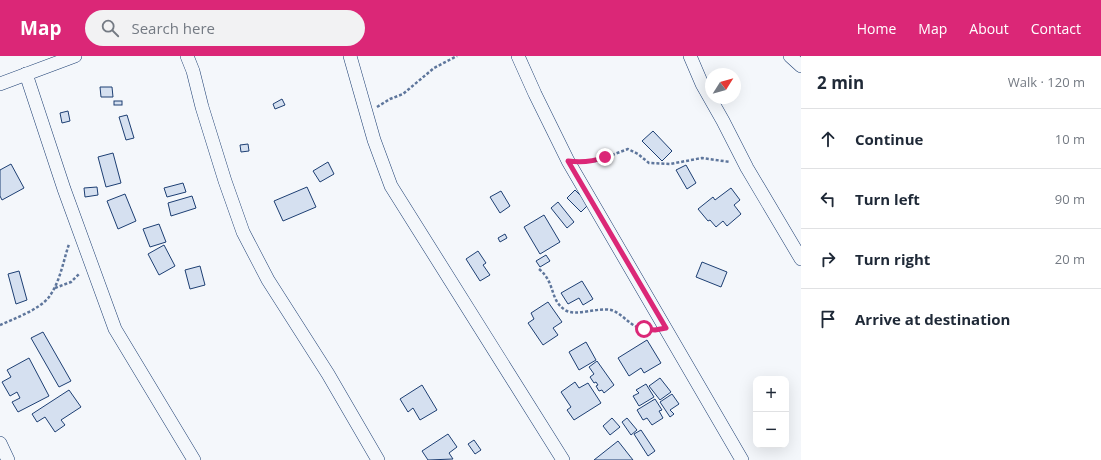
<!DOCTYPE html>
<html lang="en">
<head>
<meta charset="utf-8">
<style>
	body { margin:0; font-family:"Open Sans",sans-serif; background:#f2f2f3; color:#1f2937 }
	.controls { position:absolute; right:12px; bottom:12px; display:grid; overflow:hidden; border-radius:8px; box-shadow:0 4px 16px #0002 }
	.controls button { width:36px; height:36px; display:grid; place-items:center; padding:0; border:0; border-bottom:1px solid #e0e1e3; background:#fff; color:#1f2937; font:20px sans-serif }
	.compass { position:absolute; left:705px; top:12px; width:36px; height:36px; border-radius:50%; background:#fff; box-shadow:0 4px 16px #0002; rotate:53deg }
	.stop { position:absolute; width:12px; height:12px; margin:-9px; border:3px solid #db2777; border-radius:50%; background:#fff }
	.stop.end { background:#db2777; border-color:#fff; box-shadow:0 1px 4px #0008 }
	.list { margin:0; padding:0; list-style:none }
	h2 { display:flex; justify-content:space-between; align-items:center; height:52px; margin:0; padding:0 16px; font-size:17px }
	h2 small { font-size:13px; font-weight:400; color:#747a83 }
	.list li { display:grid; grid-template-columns:26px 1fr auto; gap:12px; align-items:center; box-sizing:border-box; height:60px; padding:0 16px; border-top:1px solid #e0e1e3 }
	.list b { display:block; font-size:15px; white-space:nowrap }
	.list em { font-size:13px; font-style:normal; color:#747a83 }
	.icon { flex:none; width:22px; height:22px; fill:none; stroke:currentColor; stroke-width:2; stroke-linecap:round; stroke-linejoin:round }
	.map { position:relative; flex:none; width:801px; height:404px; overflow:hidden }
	header { display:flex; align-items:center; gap:24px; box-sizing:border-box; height:56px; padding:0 20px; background:#db2777; color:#fff }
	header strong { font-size:19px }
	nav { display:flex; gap:22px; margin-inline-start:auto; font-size:14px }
	.search { width:280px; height:36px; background:#f2f2f3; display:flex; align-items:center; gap:10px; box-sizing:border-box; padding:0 14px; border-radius:22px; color:#747a83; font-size:15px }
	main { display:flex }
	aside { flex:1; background:#fff }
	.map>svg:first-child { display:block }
	.building { fill:#d5e0f0; stroke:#1d3f73 }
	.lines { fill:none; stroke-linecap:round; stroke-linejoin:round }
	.minor-casing { stroke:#1d3f73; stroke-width:14 }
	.path { stroke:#5e769c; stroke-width:2.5; stroke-dasharray:3 2; stroke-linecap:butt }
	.minor { stroke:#f4f7fb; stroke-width:13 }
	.route { stroke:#db2777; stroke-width:5 }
</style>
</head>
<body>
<header>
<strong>Map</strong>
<div class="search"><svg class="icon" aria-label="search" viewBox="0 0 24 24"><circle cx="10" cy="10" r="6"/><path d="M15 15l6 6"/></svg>Search here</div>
<nav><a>Home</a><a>Map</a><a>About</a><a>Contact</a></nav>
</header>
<main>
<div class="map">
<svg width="801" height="404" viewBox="0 0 801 404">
	<rect width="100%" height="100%" fill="#f4f7fb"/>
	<g class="building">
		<polygon points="100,31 112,31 113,41 101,41"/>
		<polygon points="282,43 285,49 275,53 273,48"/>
		<rect x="114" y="45" width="8" height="4"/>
		<polygon points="68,55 70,65 62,67 60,57"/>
		<polygon points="127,59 134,82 126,84 119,61"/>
		<polygon points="653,75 672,95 662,105 642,85"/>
		<polygon points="248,88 249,95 241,96 240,89"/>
		<polygon points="113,97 121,127 106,131 98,101"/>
		<polygon points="328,106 334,118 320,126 313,115"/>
		<polygon points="11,108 24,132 2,144 0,140 0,114"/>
		<polygon points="686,109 696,127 687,133 676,114"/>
		<polygon points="183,127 186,136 167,141 164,132"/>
		<polygon points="97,131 98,139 85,141 84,132"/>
		<polygon points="307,131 316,151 283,165 274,145"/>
		<polygon points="731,132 740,144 734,149 741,158 727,170 723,165 716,171 710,164 708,165 698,153 713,141 715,144"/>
		<polygon points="575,134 589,148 581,156 567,142"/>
		<polygon points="501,135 510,150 500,157 490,141"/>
		<polygon points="125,138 136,165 118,173 107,145"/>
		<polygon points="192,140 196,152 171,160 168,147"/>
		<polygon points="558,146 574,166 567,172 551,152"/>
		<polygon points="544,159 560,186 540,198 524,171"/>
		<polygon points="159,168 166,186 150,191 143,173"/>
		<polygon points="505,178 507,182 500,186 498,182"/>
		<polygon points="164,189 175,210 159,219 148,198"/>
		<polygon points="478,195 486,207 483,209 490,219 480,225 466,203"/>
		<polygon points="546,199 550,205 540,211 536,205"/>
		<polygon points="702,206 727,216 721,231 696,221"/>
		<polygon points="200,210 205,229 190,233 185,214"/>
		<polygon points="19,215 27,244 16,248 8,218"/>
		<polygon points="582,225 593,243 583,249 579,242 568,248 561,237"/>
		<polygon points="548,246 562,266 553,272 558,279 543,289 528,267 534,263 531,257"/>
		<polygon points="43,276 71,325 59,331 31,282"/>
		<polygon points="647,284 661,307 644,317 641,312 629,320 618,302"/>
		<polygon points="586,286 596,304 579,314 569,296"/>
		<polygon points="29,302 49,340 18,356 12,346 20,342 17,336 10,340 2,326 11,321 7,314"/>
		<polygon points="597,305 614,329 604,337 602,334 599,335 596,330 598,329 596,326 594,327 590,321 594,318 589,311"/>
		<polygon points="660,322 671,336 660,344 649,330"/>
		<polygon points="575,326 579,332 588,327 601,347 574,364 567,354 571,351 561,336"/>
		<polygon points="646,328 654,341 639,350 633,340 639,337 636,334"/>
		<polygon points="422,329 437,354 420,364 413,352 408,356 400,343"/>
		<polygon points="69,334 81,351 61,364 65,369 55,376 45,361 37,366 32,358"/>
		<polygon points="672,338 679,348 670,354 674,358 670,361 660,346"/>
		<polygon points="655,343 662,354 659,355 663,362 652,369 647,362 643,364 637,354"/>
		<polygon points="612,362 620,371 610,379 603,370"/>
		<polygon points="627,362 637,374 631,379 622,366"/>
		<polygon points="641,374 655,395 648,400 634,378"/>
		<polygon points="448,378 457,391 449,397 453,403 428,404 422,395"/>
		<polygon points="474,384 481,394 475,398 468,388"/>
		<polygon points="618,385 633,404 594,404"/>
	</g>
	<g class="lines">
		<defs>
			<g id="minor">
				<polyline points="187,0 193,15 202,51 225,125 243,176 268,224 328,318 378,404"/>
				<polyline points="350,0 374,84 391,130 563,404"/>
				<polyline points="518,0 535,38 568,105 742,404"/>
				<polyline points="690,0 702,28 723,65 747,112 801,203"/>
				<polyline points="790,0 801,10"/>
				<polyline points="26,18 64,133 115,273 194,404"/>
				<polyline points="0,28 75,0"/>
				<polyline points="0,387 8,404"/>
			</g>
		</defs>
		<use href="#minor" class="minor-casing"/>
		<g class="path">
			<polyline points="377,51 390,43 403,38 434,12 457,0"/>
			<polyline points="583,106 596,105 628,93 638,98 649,107 670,108 702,102 730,106"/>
			<path d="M539,213C556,227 549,243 565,254C576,261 597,251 611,254C621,257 628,267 637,271C641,273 647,273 652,274"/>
			<polyline points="55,232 71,226 80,217"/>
			<path d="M0,269C14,263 40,253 49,241C60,226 63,206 69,188"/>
		</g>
		<use href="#minor" class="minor"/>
	</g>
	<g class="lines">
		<path class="route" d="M605,101C592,106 582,107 568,105L666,272L655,274L644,273"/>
	</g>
</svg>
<div class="controls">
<button>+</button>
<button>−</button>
</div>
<svg class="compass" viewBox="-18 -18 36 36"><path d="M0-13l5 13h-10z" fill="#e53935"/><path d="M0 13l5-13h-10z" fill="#747a83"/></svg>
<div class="stop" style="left:644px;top:273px"></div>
<div class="stop end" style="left:605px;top:101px"></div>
</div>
<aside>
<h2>2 min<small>Walk · 120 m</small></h2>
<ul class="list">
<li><svg class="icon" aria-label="ahead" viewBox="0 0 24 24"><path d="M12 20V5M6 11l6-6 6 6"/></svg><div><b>Continue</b></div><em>10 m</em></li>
<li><svg class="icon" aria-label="left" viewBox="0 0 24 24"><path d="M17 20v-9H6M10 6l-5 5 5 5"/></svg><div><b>Turn left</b></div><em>90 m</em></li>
<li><svg class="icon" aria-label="right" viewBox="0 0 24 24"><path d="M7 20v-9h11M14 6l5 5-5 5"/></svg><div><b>Turn right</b></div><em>20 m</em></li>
<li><svg class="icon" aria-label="arrive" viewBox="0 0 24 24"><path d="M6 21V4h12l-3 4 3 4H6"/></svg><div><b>Arrive at destination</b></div></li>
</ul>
</aside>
</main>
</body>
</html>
